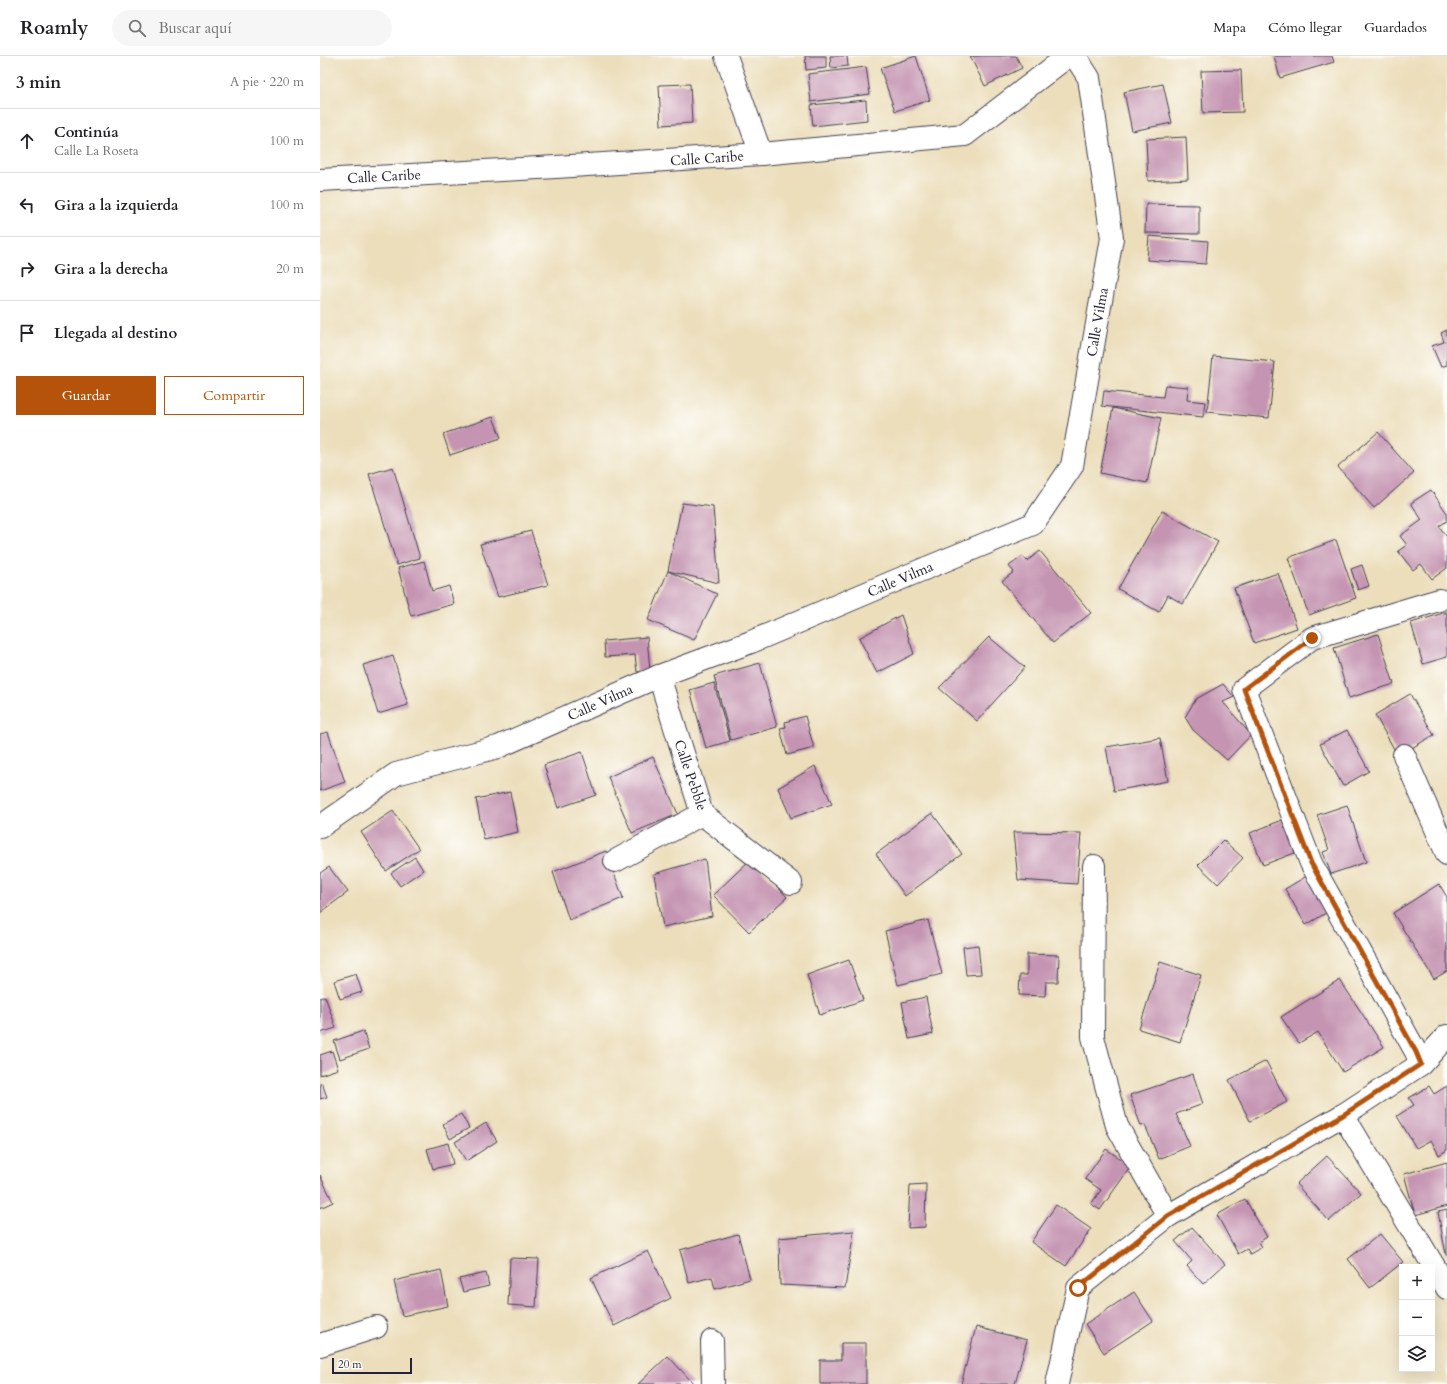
<!DOCTYPE html>
<html lang="es">
<head>
<meta charset="utf-8">
<style>
	body { margin:0; font-family:Cardo,serif; background:#f6f6f6; color:#202124 }
	.controls { position:absolute; right:12px; bottom:12px; display:grid; overflow:hidden; border-radius:0px; box-shadow:0 4px 16px #0002 }
	.controls button { width:36px; height:36px; display:grid; place-items:center; padding:0; border:0; border-bottom:1px solid #e0e0e0; background:#fff; color:#202124; font:20px sans-serif }
	.scale { position:absolute; left:12px; bottom:10px; width:80px; box-sizing:border-box; padding-left:4px; border:2px solid #22223b; border-top:0; font-size:11px; line-height:14px; white-space:nowrap; color:#22223b; -webkit-text-stroke:3px #fdfcf7; paint-order:stroke }
	.stop { position:absolute; width:12px; height:12px; margin:-9px; border:3px solid #b45309; border-radius:50%; background:#fff }
	.stop.end { background:#b45309; border-color:#fff; box-shadow:0 1px 4px #0008 }
	.list { margin:0; padding:0; list-style:none }
	h2 { display:flex; justify-content:space-between; align-items:center; height:52px; margin:0; padding:0 16px; font-size:17px }
	h2 small { font-size:13px; font-weight:400; color:#757577 }
	.list li { display:grid; grid-template-columns:26px 1fr auto; gap:12px; align-items:center; box-sizing:border-box; height:64px; padding:0 16px; border-top:1px solid #e0e0e0 }
	.list b { display:block; font-size:15px; white-space:nowrap }
	.list p { margin:0; font-size:13px; white-space:nowrap; color:#757577 }
	.list em { font-size:13px; font-style:normal; color:#757577 }
	.actions { display:flex; gap:8px; padding:12px 16px }
	.actions a { flex:1; padding:9px 0; border:1px solid #b45309; border-radius:0px; text-align:center; font-size:14px; color:#b45309 }
	.actions .main { background:#b45309; color:#fff }
	.icon { flex:none; width:22px; height:22px; fill:none; stroke:currentColor; stroke-width:2; stroke-linecap:round; stroke-linejoin:round }
	.map { position:relative; flex:none; width:1127px; height:1328px; overflow:hidden }
	header { display:flex; align-items:center; gap:24px; box-sizing:border-box; height:56px; padding:0 20px; background:#fff; border-bottom:1px solid #e0e0e0 }
	header strong { font-size:19px }
	nav { display:flex; gap:22px; margin-inline-start:auto; font-size:14px }
	.search { width:280px; height:36px; background:#f6f6f6; display:flex; align-items:center; gap:10px; box-sizing:border-box; padding:0 14px; border-radius:22px; color:#757577; font-size:15px }
	main { display:flex }
	aside { flex:1; background:#fff }
	.map>svg:first-child { display:block }
	.building { fill:#c594b2 }
	.lines { fill:none; stroke-linecap:round; stroke-linejoin:round }
	.minor-casing { stroke:#403e4e; stroke-width:24 }
	.minor { stroke:#fff; stroke-width:22 }
	.route { stroke:#b45309; stroke-width:5 }
	.labels { text-anchor:middle; stroke-width:3; stroke-linejoin:round; paint-order:stroke }
	.street-label { font-size:14px; fill:#22223b; stroke:#fdfcf7 }
</style>
</head>
<body>
<header>
<strong>Roamly</strong>
<div class="search"><svg class="icon" aria-label="search" viewBox="0 0 24 24"><circle cx="10" cy="10" r="6"/><path d="M15 15l6 6"/></svg>Buscar aquí</div>
<nav><a>Mapa</a><a>Cómo llegar</a><a>Guardados</a></nav>
</header>
<main>
<aside>
<h2>3 min<small>A pie · 220 m</small></h2>
<ul class="list">
<li><svg class="icon" aria-label="ahead" viewBox="0 0 24 24"><path d="M12 20V5M6 11l6-6 6 6"/></svg><div><b>Continúa</b><p>Calle La Roseta</p></div><em>100 m</em></li>
<li><svg class="icon" aria-label="left" viewBox="0 0 24 24"><path d="M17 20v-9H6M10 6l-5 5 5 5"/></svg><div><b>Gira a la izquierda</b></div><em>100 m</em></li>
<li><svg class="icon" aria-label="right" viewBox="0 0 24 24"><path d="M7 20v-9h11M14 6l5 5-5 5"/></svg><div><b>Gira a la derecha</b></div><em>20 m</em></li>
<li><svg class="icon" aria-label="arrive" viewBox="0 0 24 24"><path d="M6 21V4h12l-3 4 3 4H6"/></svg><div><b>Llegada al destino</b></div></li>
</ul>
<div class="actions"><a class="main">Guardar</a><a>Compartir</a></div>
</aside>
<div class="map">
<svg width="1127" height="1328" viewBox="0 0 1127 1328">
	<rect width="100%" height="100%" fill="#fdfcf7"/>
	<filter id="ink" filterUnits="userSpaceOnUse"><feTurbulence type="fractalNoise" baseFrequency=".025" numOctaves="2"/><feDisplacementMap in="SourceGraphic" scale="8" xChannelSelector="R" yChannelSelector="G"/><feConvolveMatrix kernelMatrix="1 2 1 2 8 2 1 2 1" color-interpolation-filters="sRGB"/></filter>
	<filter id="wash" filterUnits="userSpaceOnUse"><feTurbulence type="fractalNoise" baseFrequency=".012" numOctaves="4" result="noise"/><feDisplacementMap in="SourceGraphic" scale="16" xChannelSelector="R" yChannelSelector="G"/><feGaussianBlur stdDeviation="0.9" result="paint"/><feColorMatrix in="noise" values="0 0 0 0 0 0 0 0 0 0 0 0 0 0 0 0 0 1.4 0 .05"/><feComposite in="paint" operator="in"/></filter>
	<g filter="url(#wash)">
		<rect width="100%" height="100%" fill="#ecdebb"/>
		<g id="blocks">
			<g class="building">
				<polygon points="485,0 506,0 506,12 486,14"/>
				<polygon points="510,0 527,0 528,10 511,12"/>
				<polygon points="596,0 610,44 575,55 560,12"/>
				<polygon points="650,0 696,0 702,12 665,30"/>
				<polygon points="954,0 1012,0 1014,6 960,22"/>
				<polygon points="546,11 550,38 491,46 488,18"/>
				<polygon points="921,14 923,56 883,57 881,15"/>
				<polygon points="370,28 372,67 341,69 339,29"/>
				<polygon points="843,28 852,67 812,75 804,36"/>
				<polygon points="546,44 547,64 493,70 491,49"/>
				<polygon points="866,81 868,123 828,125 826,83"/>
				<polygon points="826,148 879,149 879,178 825,177"/>
				<polygon points="829,180 888,185 886,208 827,204"/>
				<polygon points="1127,274 1127,309 1121,311 1112,290 1124,286 1121,277"/>
				<polygon points="893,300 955,306 949,362 887,356"/>
				<polygon points="845,329 868,331 867,344 885,346 883,361 782,350 784,335 843,341"/>
				<polygon points="793,352 841,362 827,427 780,417"/>
				<polygon points="173,361 181,382 130,399 123,378"/>
				<polygon points="1058,376 1094,417 1054,452 1018,411"/>
				<polygon points="73,411 100,502 77,509 49,418"/>
				<polygon points="1111,434 1127,457 1127,465 1119,470 1127,481 1127,512 1112,523 1101,508 1093,514 1078,495 1087,489 1080,480 1102,464 1091,447"/>
				<polygon points="362,447 393,451 399,527 348,515"/>
				<polygon points="842,455 898,486 863,548 848,539 839,556 798,533"/>
				<polygon points="211,475 228,529 178,541 160,488"/>
				<polygon points="1016,484 1036,542 989,559 968,502"/>
				<polygon points="720,495 771,557 733,587 682,525 694,516 689,510 703,500 707,505"/>
				<polygon points="104,505 112,535 129,530 134,548 91,560 78,512"/>
				<polygon points="1042,509 1049,530 1038,534 1031,513"/>
				<polygon points="348,515 397,538 374,584 328,564"/>
				<polygon points="958,517 977,572 934,587 914,532"/>
				<polygon points="1127,556 1127,601 1103,608 1091,567"/>
				<polygon points="581,559 594,598 557,617 539,582"/>
				<polygon points="1058,578 1074,628 1029,642 1014,592"/>
				<polygon points="327,581 330,615 317,616 315,599 285,601 284,585"/>
				<polygon points="669,581 705,611 657,665 619,632"/>
				<polygon points="73,600 88,649 58,658 43,609"/>
				<polygon points="440,607 457,671 411,684 394,620"/>
				<polygon points="394,627 410,685 386,692 370,634"/>
				<polygon points="903,628 914,641 903,646 931,679 907,704 873,674 865,661 876,643"/>
				<polygon points="1090,638 1114,679 1078,700 1055,659"/>
				<polygon points="485,660 494,692 467,699 460,672 466,671 465,666"/>
				<polygon points="1027,674 1049,715 1023,730 1000,688"/>
				<polygon points="8,676 25,726 0,735 0,678"/>
				<polygon points="840,682 848,725 794,735 786,691"/>
				<polygon points="262,696 276,739 238,752 224,709"/>
				<polygon points="333,701 358,758 312,777 288,721"/>
				<polygon points="495,710 512,748 471,762 458,732"/>
				<polygon points="190,736 198,776 164,784 156,743"/>
				<polygon points="1027,749 1046,806 1011,818 1003,796 1009,794 997,759"/>
				<polygon points="73,755 99,793 66,815 41,776"/>
				<polygon points="612,757 642,798 585,840 556,798"/>
				<polygon points="967,762 980,795 943,809 930,777"/>
				<polygon points="693,776 761,777 757,828 698,824"/>
				<polygon points="903,784 923,802 898,828 878,809"/>
				<polygon points="286,795 303,842 249,864 233,816"/>
				<polygon points="95,801 103,814 80,830 71,817"/>
				<polygon points="385,803 392,860 343,871 334,818"/>
				<polygon points="431,803 467,841 429,876 393,839"/>
				<polygon points="9,811 28,836 0,857 0,817"/>
				<polygon points="990,818 1011,854 986,869 965,833"/>
				<polygon points="1119,828 1127,841 1127,915 1114,923 1073,857"/>
				<polygon points="608,864 622,918 578,929 565,875"/>
				<polygon points="658,889 661,918 646,919 643,891"/>
				<polygon points="707,898 739,899 738,926 726,926 725,940 699,939 700,919 707,919"/>
				<polygon points="529,904 543,944 500,959 487,919"/>
				<polygon points="840,906 881,919 860,986 819,973"/>
				<polygon points="36,918 42,936 20,943 14,925"/>
				<polygon points="1020,924 1064,991 1023,1016 998,976 979,987 961,961"/>
				<polygon points="5,940 16,972 0,977 0,942"/>
				<polygon points="606,941 613,978 589,983 582,946"/>
				<polygon points="43,975 49,993 20,1003 14,985"/>
				<polygon points="12,995 18,1013 0,1019 0,999"/>
				<polygon points="946,1005 967,1046 930,1065 909,1024"/>
				<polygon points="873,1018 883,1048 856,1058 870,1090 839,1103 825,1069 821,1070 810,1039"/>
				<polygon points="2,1027 7,1041 0,1043 0,1028"/>
				<polygon points="1109,1030 1114,1038 1127,1030 1127,1094 1119,1099 1111,1084 1096,1092 1077,1060 1094,1049 1089,1042"/>
				<polygon points="141,1058 149,1072 130,1083 123,1068"/>
				<polygon points="166,1067 177,1085 146,1105 135,1086"/>
				<polygon points="128,1087 133,1108 113,1113 107,1093"/>
				<polygon points="786,1093 811,1110 780,1154 771,1148 781,1134 765,1123"/>
				<polygon points="1007,1100 1041,1137 1009,1165 976,1128"/>
				<polygon points="1127,1106 1127,1150 1095,1159 1084,1118"/>
				<polygon points="0,1119 13,1146 0,1152"/>
				<polygon points="606,1128 605,1171 588,1172 590,1129"/>
				<polygon points="925,1143 947,1181 939,1186 942,1191 930,1198 927,1193 918,1198 897,1159"/>
				<polygon points="736,1149 771,1173 746,1210 711,1186"/>
				<polygon points="1127,1154 1127,1199 1126,1199 1118,1156"/>
				<polygon points="872,1171 905,1208 883,1228 867,1210 872,1205 855,1185"/>
				<polygon points="534,1175 525,1232 460,1229 459,1182"/>
				<polygon points="418,1178 430,1223 395,1233 392,1221 369,1227 360,1194"/>
				<polygon points="1060,1178 1083,1206 1050,1232 1028,1203"/>
				<polygon points="328,1195 351,1242 294,1270 271,1222"/>
				<polygon points="190,1202 219,1203 216,1251 188,1249"/>
				<polygon points="121,1214 128,1250 82,1260 74,1225"/>
				<polygon points="166,1217 169,1230 143,1236 139,1223"/>
				<polygon points="814,1236 833,1265 784,1297 765,1268"/>
				<polygon points="656,1271 707,1284 695,1328 641,1328"/>
				<polygon points="521,1287 546,1287 546,1328 500,1328 500,1304 521,1304"/>
				<polygon points="348,1300 374,1328 318,1328"/>
			</g>
		</g>
	</g>
	<g filter="url(#ink)">
		<use href="#blocks" fill-opacity="0" stroke="#403e4e" stroke-width="1"/>
		<g class="lines">
			<defs>
				<g id="minor">
					<polyline points="406,0 441,98"/>
					<polyline points="0,124 236,111 441,98 645,79 748,0"/>
					<polyline points="339,620 382,758 471,827"/>
					<polyline points="1084,699 1127,798"/>
					<polyline points="0,771 76,718 178,691 339,620 431,586 575,525 713,468 752,410 792,182 769,22 755,0"/>
					<polyline points="295,805 382,758"/>
					<polyline points="774,810 773,981 797,1070 848,1160"/>
					<polyline points="1101,1008 1096,996 991,807 924,633 992,582 1119,544"/>
					<polyline points="1023,1059 1127,1232"/>
					<polyline points="392,1285 393,1328"/>
					<polyline points="0,1289 56,1271"/>
					<polyline points="737,1328 758,1232 848,1160 1023,1059 1101,1008 1127,980"/>
				</g>
			</defs>
			<use href="#minor" class="minor-casing"/>
			<use href="#minor" class="minor"/>
		</g>
	</g>
	<g class="lines" filter="url(#ink)">
		<polyline class="route" points="758,1232 848,1160 1023,1059 1101,1008 1096,996 991,807 924,633 992,582"/>
	</g>
	<g class="labels">
		<g class="street-label">
			<text transform="translate(387 102) rotate(-4)" y="5">Calle Caribe</text>
			<text transform="translate(64 120) rotate(-3)" y="5">Calle Caribe</text>
			<text transform="translate(777 266) rotate(-80)" y="5">Calle Vilma</text>
			<text transform="translate(580 523) rotate(-23)" y="5">Calle Vilma</text>
			<text transform="translate(280 646) rotate(-24)" y="5">Calle Vilma</text>
			<text transform="translate(371 719) rotate(71)" y="5">Calle Pebble</text>
		</g>
	</g>
</svg>
<div class="controls">
<button>+</button>
<button>−</button>
<button><svg class="icon" aria-label="layers" viewBox="0 0 24 24"><path d="M12 4l9 5-9 5-9-5zM3 14l9 5 9-5"/></svg></button>
</div>
<div class="scale">20 m</div>
<div class="stop" style="left:758px;top:1232px"></div>
<div class="stop end" style="left:992px;top:582px"></div>
</div>
</main>
</body>
</html>
